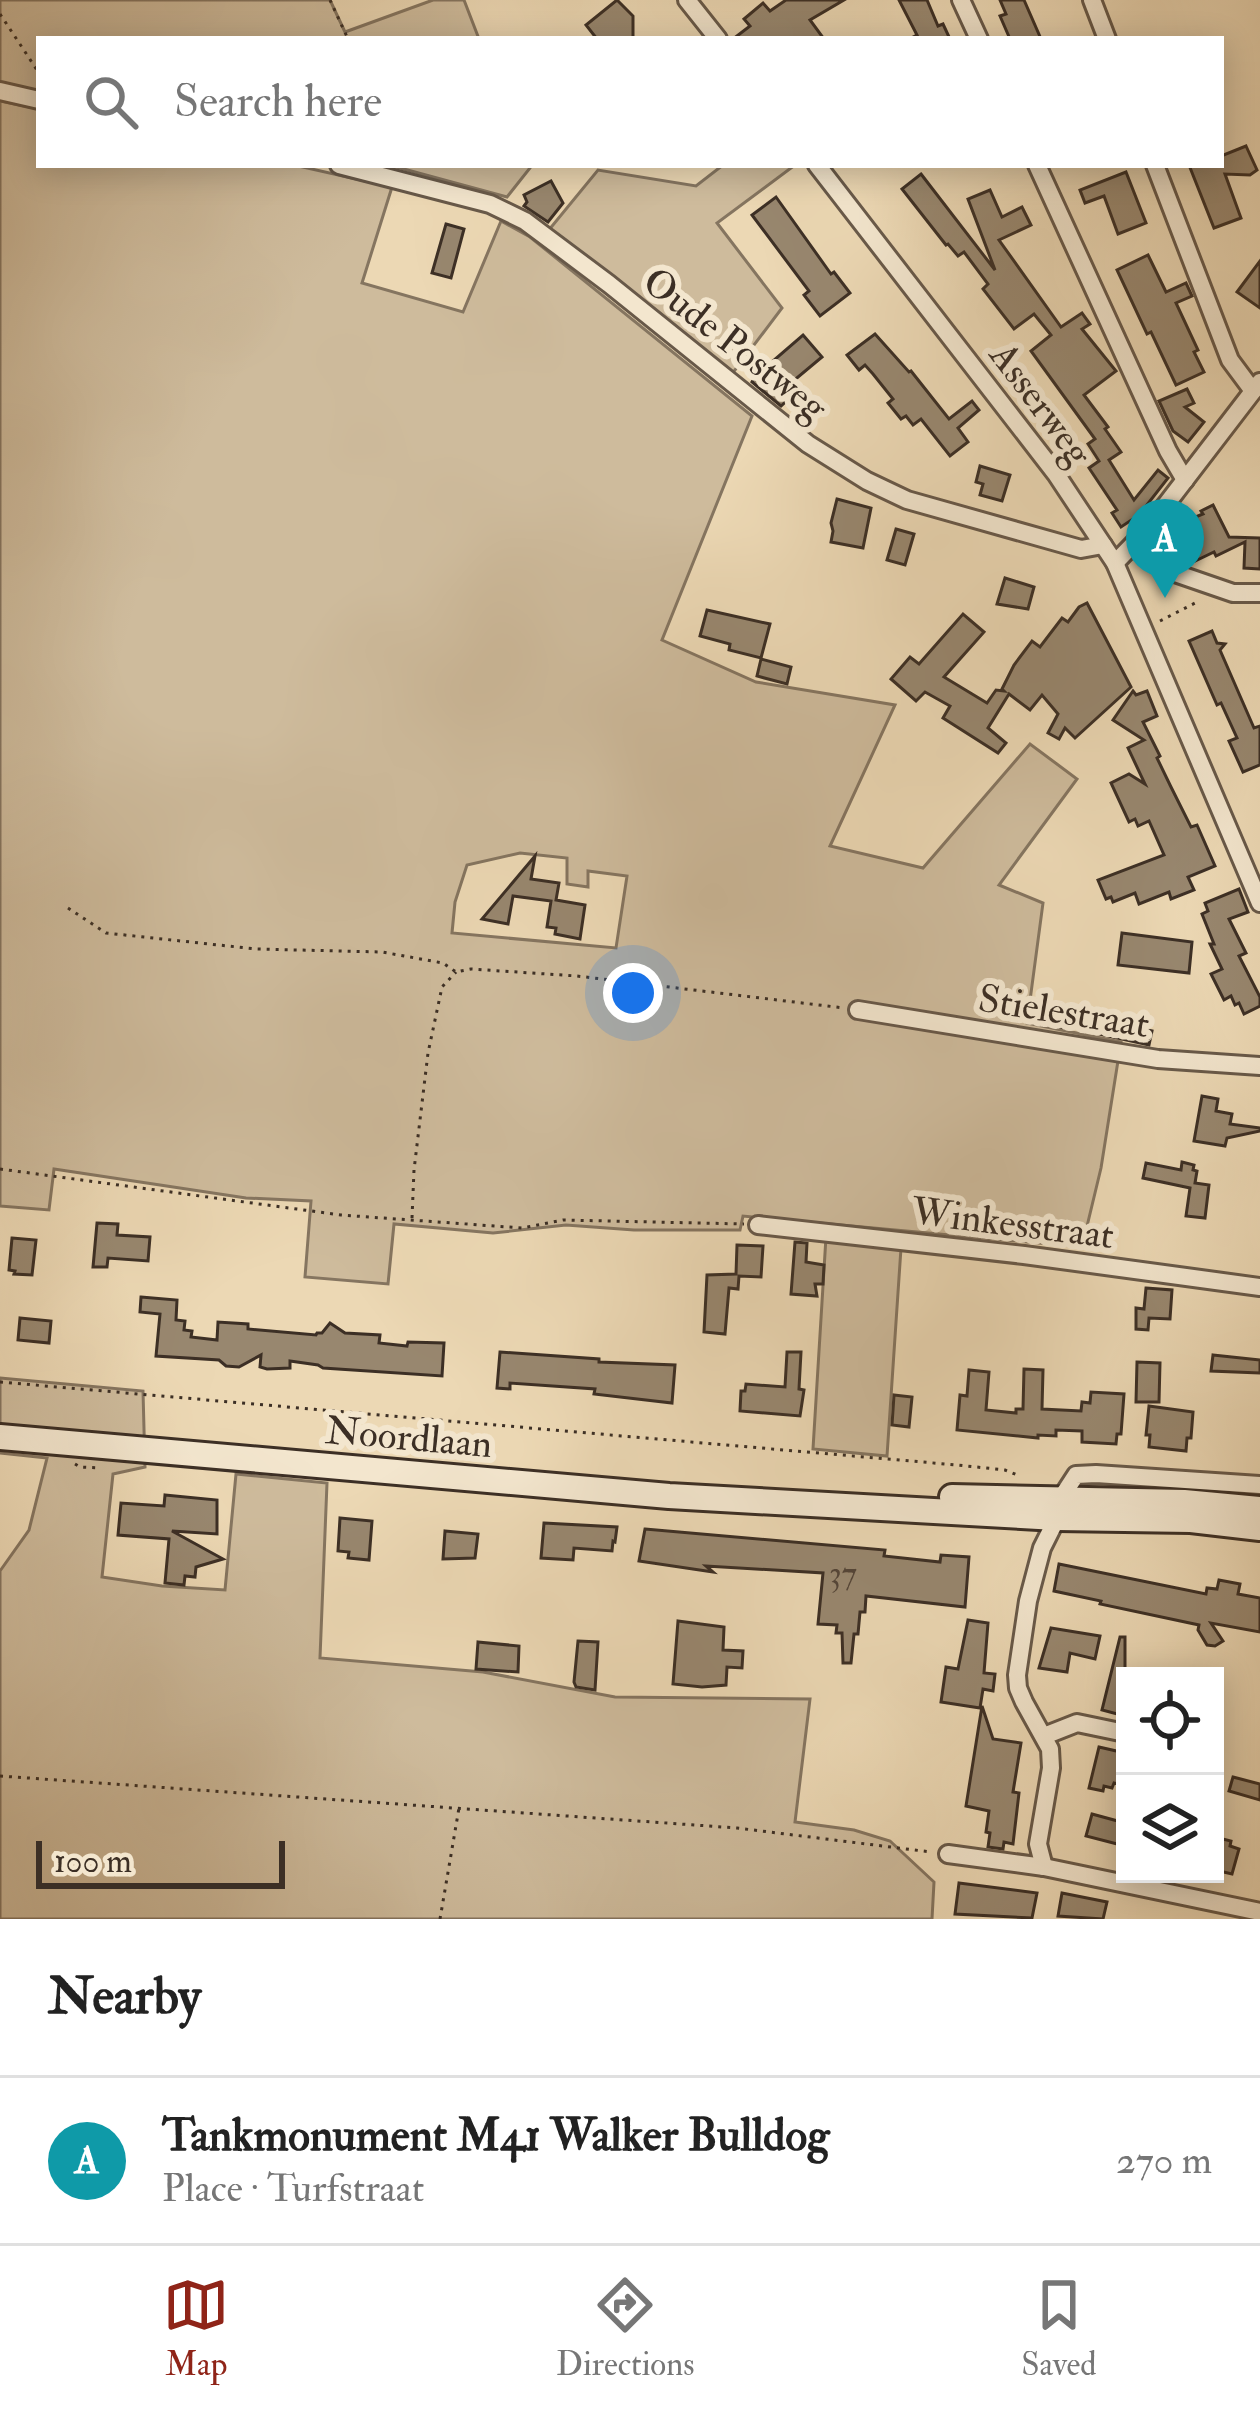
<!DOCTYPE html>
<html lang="en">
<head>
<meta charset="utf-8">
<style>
	body { margin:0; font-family:"IM FELL Double Pica",serif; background:#f2f2f2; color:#222 }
	.controls { position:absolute; right:36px; bottom:36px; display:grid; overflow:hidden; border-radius:0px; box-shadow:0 6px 30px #0003 }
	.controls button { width:108px; height:108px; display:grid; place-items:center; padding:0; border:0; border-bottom:3px solid #e0e0e0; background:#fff; color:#222; font:60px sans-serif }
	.scale { position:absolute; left:36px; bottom:30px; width:249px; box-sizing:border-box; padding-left:12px; border:6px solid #3c2f25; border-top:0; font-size:33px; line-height:42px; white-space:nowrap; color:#3c2f25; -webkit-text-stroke:9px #f3e6ce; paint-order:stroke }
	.you { position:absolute; left:633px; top:993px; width:42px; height:42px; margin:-30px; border:9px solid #fff; border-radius:50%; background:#1a73e8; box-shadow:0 0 0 18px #1a73e833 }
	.badge { display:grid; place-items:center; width:78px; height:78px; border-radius:50%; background:#8f2418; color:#fff; font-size:39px; font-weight:700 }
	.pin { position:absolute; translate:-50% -99px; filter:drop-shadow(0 3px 6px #0008) }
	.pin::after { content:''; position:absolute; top:63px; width:42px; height:36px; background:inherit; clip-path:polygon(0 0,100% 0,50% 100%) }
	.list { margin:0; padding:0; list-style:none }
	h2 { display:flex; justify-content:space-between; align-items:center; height:156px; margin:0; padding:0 48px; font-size:51px }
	h2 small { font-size:39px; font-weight:400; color:#767676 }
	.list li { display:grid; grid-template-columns:78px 1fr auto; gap:36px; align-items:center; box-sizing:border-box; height:168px; padding:0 48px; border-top:3px solid #e0e0e0 }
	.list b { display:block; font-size:45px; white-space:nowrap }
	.list p { margin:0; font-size:39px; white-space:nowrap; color:#767676 }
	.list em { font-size:39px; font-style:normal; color:#767676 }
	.icon { flex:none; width:66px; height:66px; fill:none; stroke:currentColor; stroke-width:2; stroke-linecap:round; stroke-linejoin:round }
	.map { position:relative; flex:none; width:1260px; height:1919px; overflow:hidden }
	.search { position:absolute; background:#fff; box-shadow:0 6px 30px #0003; left:36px; right:36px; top:36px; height:132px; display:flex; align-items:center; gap:30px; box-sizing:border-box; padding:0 42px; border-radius:0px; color:#767676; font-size:45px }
	.sheet { height:324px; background:#fff }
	nav { display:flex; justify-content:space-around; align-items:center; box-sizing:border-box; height:168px; border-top:3px solid #e0e0e0; background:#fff; font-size:33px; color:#767676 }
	nav a { display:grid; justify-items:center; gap:6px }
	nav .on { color:#8f2418 }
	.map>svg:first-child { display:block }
	.green { fill:#cebb9c; stroke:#857560; stroke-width:3; fill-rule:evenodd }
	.building { fill:#98876f; stroke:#3c2f25; stroke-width:3 }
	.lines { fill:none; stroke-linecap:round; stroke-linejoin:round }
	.minor-casing { stroke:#685949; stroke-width:22 }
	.secondary-casing { stroke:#3c2f25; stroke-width:30 }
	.path { stroke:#3c2f25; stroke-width:3; stroke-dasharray:3 6; stroke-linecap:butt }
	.minor { stroke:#f3e6ce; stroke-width:16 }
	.secondary { stroke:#f3e6ce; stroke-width:24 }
	.labels { text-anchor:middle; stroke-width:12; stroke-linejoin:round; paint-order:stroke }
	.number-label { font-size:33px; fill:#534538 }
	.street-label { font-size:39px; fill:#3c2f25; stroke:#f3e6ce }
</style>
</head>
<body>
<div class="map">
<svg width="1260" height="1919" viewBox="0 0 1260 1919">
	<rect width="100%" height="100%" fill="#ecd8b4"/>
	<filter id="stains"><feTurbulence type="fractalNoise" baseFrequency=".00167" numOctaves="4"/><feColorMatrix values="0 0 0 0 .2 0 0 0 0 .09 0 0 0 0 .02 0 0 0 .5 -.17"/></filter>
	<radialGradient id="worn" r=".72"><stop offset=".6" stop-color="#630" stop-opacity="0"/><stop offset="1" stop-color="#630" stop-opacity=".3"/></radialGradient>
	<g class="green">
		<polygon points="0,0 330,0 345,32 433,0 464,0 479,39 39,39 39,91 0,82"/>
		<path d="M0,101L39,109V165H294L392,187L362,283L463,312L501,221L530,237L752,416L662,640L756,682L895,705L830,846L923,868L1030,744L1077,779L999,885L1043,903L1027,1023L1121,1042L1101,1168L1082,1247L743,1216L740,1230H634L566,1225L493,1233L394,1224L388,1284L305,1277L311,1201L246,1198L54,1169L49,1210L0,1206ZM520,853L567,858V884L588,887V871L627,876L616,948L452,933L455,902L467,865Z"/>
		<polygon points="389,165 529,165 530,168 507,197"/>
		<polygon points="723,165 795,165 717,223 782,308 732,374 548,231 598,170 696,186"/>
		<polygon points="826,1237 901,1248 887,1456 813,1449"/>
		<polygon points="0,1378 143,1391 145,1467 113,1474 102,1577 162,1586 225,1590 236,1474 327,1483 320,1658 483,1672 615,1697 810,1699 795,1822 854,1830 890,1841 934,1882 932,1919 0,1919 0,1571 29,1530 47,1458 0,1453"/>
	</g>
	<g class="building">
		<polygon points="617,0 633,16 633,39 597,39 586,25"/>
		<polygon points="786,0 844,0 810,20 824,39 733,39 750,26 744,19 763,3 770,11"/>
		<polygon points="899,0 927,0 938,26 943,24 950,39 909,39 917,35"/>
		<polygon points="1000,0 1024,0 1041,39 1010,39 1000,16 1006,14"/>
		<polygon points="1246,146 1257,170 1250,175 1225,174 1241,218 1214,228 1189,165 1221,165 1221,156"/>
		<polygon points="1126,172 1146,223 1118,234 1104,196 1085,203 1080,190"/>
		<polygon points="921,174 995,270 968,199 990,190 1002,217 1022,207 1031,225 999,240 1061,327 1082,313 1090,324 1082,329 1116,371 1084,395 1108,427 1105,429 1121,452 1109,460 1134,500 1158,470 1168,478 1139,515 1121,527 1112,513 1117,510 1089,468 1099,461 1088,444 1095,439 1031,351 1051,335 1034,314 1014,329 983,289 988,284 964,252 958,256 948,244 946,245 902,189"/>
		<polygon points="551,181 563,203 548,222 524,206 527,202 524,195"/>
		<polygon points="776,197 831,274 834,272 850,293 820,316 804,295 809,291 752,215"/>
		<polygon points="446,224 464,229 451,278 432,273"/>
		<polygon points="1148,255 1166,292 1186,283 1192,296 1176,303 1198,350 1194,352 1204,372 1176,385 1151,332 1147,334 1117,270"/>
		<polygon points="1260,261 1260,308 1237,292"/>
		<polygon points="875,334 909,372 911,371 949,419 972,401 979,410 958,428 968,442 950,456 921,419 913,425 906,416 901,419 888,403 893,399 873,374 865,365 859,370 847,355"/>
		<polygon points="803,335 822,357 786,387 794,394 781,406 752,382 755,377 747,371 756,360 765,368"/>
		<polygon points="1187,389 1194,403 1185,407 1204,422 1188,442 1173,431 1159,401"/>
		<polygon points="980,466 1010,475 1002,501 980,495 983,484 976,482"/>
		<polygon points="837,499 871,508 863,548 831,542 833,531 831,523"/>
		<polygon points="1213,505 1229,537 1260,538 1260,569 1244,568 1245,542 1216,556 1214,552 1189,564 1182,562 1165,529 1203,514 1201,511"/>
		<polygon points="896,529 914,534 905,565 887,560"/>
		<polygon points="1005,578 1034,587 1028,609 997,604"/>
		<polygon points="1087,603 1131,687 1075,738 1065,728 1059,739 1048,733 1058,714 1042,695 1030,710 1009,694 988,728 1006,743 998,753 943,718 950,706 925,692 916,701 891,679 910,657 919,664 963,614 984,632 944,677 987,703 996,690 1004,691 1002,689 1014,665 1032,641 1040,647 1062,618 1068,622 1079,607"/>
		<polygon points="707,610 770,624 761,658 729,650 730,644 700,636"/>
		<polygon points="1212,631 1217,643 1225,644 1220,650 1254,728 1260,726 1260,765 1243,772 1229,741 1237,738 1221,703 1217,705 1189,641"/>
		<polygon points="761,659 791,667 787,684 757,676"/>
		<polygon points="1133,691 1136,695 1147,691 1157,716 1143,722 1160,756 1157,758 1171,787 1191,827 1197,825 1215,866 1188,877 1194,890 1171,899 1169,892 1139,904 1135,893 1113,902 1111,897 1106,899 1098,880 1164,855 1149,821 1138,826 1135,819 1129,822 1111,783 1129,774 1145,784 1128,748 1144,740 1113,720"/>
		<polygon points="535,856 531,879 559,883 556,900 585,905 580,939 555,934 556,928 547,927 551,901 513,896 508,924 482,919"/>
		<polygon points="1239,889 1248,912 1229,919 1246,953 1239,956 1260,997 1260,1006 1244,1014 1239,1003 1235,1005 1231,996 1224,1000 1211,974 1222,969 1210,944 1214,944 1202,914 1208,911 1205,903"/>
		<polygon points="1122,933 1192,942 1189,973 1118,965"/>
		<polygon points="1043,1001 1069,1006 1065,1028 1038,1023"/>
		<polygon points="1098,1019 1152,1031 1149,1045 1095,1033"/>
		<polygon points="1202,1096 1218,1099 1216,1111 1232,1114 1230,1124 1260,1128 1260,1131 1227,1138 1225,1146 1194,1141"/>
		<polygon points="1182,1162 1194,1165 1193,1170 1197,1171 1195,1183 1209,1185 1205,1218 1186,1216 1190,1188 1143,1178 1146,1163 1181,1170"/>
		<polygon points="97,1223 118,1224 117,1235 150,1237 148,1261 108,1258 107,1267 93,1267"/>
		<polygon points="12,1238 36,1240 32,1275 14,1274 15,1271 9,1270"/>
		<polygon points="795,1242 807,1243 806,1262 824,1265 823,1284 815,1284 817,1296 791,1294"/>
		<polygon points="737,1245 763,1246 761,1277 739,1276 738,1289 729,1288 725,1334 704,1332 707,1275 736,1274"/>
		<polygon points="1146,1288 1172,1290 1170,1319 1149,1318 1148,1330 1136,1329 1136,1308 1144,1309"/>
		<polygon points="141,1297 177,1300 176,1320 185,1321 184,1330 192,1331 191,1337 217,1340 218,1322 248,1324 248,1329 316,1335 317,1333 322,1333 330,1323 345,1333 380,1335 379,1343 407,1346 408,1342 444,1343 442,1376 323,1368 318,1365 290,1361 290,1368 267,1369 260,1367 261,1355 239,1367 226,1366 219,1360 156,1356 160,1314 140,1312"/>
		<polygon points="20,1318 51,1321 49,1343 18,1340"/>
		<polygon points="500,1352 599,1359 599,1362 675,1365 672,1403 594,1394 595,1389 510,1383 510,1389 497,1388"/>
		<polygon points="787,1352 801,1352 799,1389 804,1390 800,1416 740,1411 741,1391 745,1391 746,1384 785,1387"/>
		<polygon points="1213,1355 1260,1360 1260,1373 1211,1371"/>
		<polygon points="1137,1362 1160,1363 1159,1402 1136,1402"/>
		<polygon points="1024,1369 1043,1370 1042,1409 1081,1411 1082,1402 1090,1403 1091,1392 1124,1394 1121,1434 1117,1434 1116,1444 1082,1442 1082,1431 1056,1430 1056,1436 1038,1435 1038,1438 957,1430 960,1395 967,1396 969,1370 989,1372 986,1410 1016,1413 1016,1409 1023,1409"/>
		<polygon points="894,1395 912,1397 909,1427 892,1425"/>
		<polygon points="1149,1406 1193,1412 1191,1438 1187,1438 1186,1451 1149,1447 1150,1435 1146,1435"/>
		<polygon points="165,1495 217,1500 217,1534 172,1531 223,1559 196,1567 195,1577 185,1576 184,1585 165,1583 169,1539 118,1535 121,1503 164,1506"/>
		<polygon points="340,1518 372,1521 369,1560 348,1558 349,1552 338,1551"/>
		<polygon points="544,1523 617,1527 615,1542 613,1541 612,1551 574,1548 573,1560 541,1558"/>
		<polygon points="645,1529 885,1550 884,1556 940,1562 941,1555 969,1557 965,1607 866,1596 865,1612 860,1612 858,1634 854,1634 851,1663 843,1663 842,1633 836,1633 837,1625 818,1624 823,1573 706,1566 713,1572 639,1561"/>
		<polygon points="445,1531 478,1534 475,1558 443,1559"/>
		<polygon points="1059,1564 1206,1594 1207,1588 1217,1589 1219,1580 1240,1584 1238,1594 1260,1598 1260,1632 1211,1623 1223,1641 1215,1646 1207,1645 1198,1630 1199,1625 1100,1604 1101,1601 1054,1591"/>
		<polygon points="968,1620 988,1623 984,1673 995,1674 993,1691 983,1689 980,1708 941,1702 946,1667 958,1669"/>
		<polygon points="678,1621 724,1627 723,1650 743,1651 742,1668 727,1667 726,1685 702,1687 673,1684"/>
		<polygon points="1051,1628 1100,1636 1095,1659 1070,1653 1067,1672 1039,1668"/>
		<polygon points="1120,1637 1125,1637 1125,1716 1102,1710"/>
		<polygon points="578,1641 598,1642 595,1690 576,1687 574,1682"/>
		<polygon points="478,1642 519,1646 518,1672 476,1669"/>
		<polygon points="982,1706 993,1739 1021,1743 1013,1792 1019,1793 1013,1844 1004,1842 1003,1849 988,1847 990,1833 986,1832 989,1811 966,1806"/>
		<polygon points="1099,1747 1125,1753 1118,1784 1114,1783 1112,1788 1104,1786 1103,1791 1089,1788"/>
		<polygon points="1233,1777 1260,1784 1260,1800 1229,1791"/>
		<polygon points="1092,1814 1125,1823 1125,1846 1086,1836"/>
		<polygon points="1215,1837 1231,1841 1230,1846 1239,1849 1232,1874 1215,1870"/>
		<polygon points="959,1883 1037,1893 1032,1918 955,1914"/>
		<polygon points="1062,1893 1107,1902 1103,1919 1058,1916"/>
	</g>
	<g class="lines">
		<defs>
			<g id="minor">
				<polyline points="687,0 718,39"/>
				<polyline points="961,0 979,39"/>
				<polyline points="1092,0 1107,39"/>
				<polyline points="0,91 39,100"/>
				<polyline points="339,165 490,204 525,221 609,284 808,444 867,481 907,500 1081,549 1103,545"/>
				<polyline points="817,165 1056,474 1115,563 1260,903"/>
				<polyline points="1037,165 1168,451 1185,480"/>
				<polyline points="1155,165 1230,360 1253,391"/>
				<polyline points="1145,532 1175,573 1233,593 1260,593"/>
				<polyline points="1115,563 1145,532 1260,382"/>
				<polyline points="858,1010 1158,1059 1260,1066"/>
				<polyline points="758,1225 1024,1255 1260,1287"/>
				<polyline points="1044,1736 1077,1723 1125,1733"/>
				<polyline points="948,1854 1044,1867 1260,1912"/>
				<polyline points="1044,1867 1038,1844 1051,1768 1050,1749 1024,1702 1018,1688 1017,1675 1028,1601 1042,1548 1057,1518 1061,1498 1076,1475 1096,1474 1260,1485"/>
			</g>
			<g id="secondary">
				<polyline points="0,1437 669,1496 1057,1518 1191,1520 1260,1528"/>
				<polyline points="952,1497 1184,1502 1260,1509"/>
			</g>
		</defs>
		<use href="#minor" class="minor-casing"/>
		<use href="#secondary" class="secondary-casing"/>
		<g class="path">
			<polyline points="330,0 348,39"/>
			<polyline points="0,14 39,73"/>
			<polyline points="1160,621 1199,601"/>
			<polyline points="68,908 106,933 256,949 382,952 443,963 456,972 471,969 577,976 844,1008"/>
			<polyline points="0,1169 341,1215 522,1228 563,1220 744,1224"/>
			<polyline points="412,1218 414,1170 428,1053 442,987 456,972"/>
			<polyline points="0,1382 957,1465 1005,1470 1020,1476"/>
			<polyline points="75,1464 80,1467 100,1468"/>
			<polyline points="0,1776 737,1828 931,1852"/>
			<polyline points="440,1919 459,1808"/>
		</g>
		<use href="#minor" class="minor"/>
		<use href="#secondary" class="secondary"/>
	</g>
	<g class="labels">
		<g class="number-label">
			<text x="843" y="1584">37</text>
		</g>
		<g class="street-label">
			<text transform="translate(736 343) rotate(38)" y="14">Oude Postweg</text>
			<text transform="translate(1042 403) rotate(53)" y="14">Asserweg</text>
			<text transform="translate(1064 1010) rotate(9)" y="14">Stielestraat</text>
			<text transform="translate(1013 1222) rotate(7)" y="14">Winkesstraat</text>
			<text transform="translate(409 1436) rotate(5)" y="14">Noordlaan</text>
		</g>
	</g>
	<rect width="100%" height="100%" filter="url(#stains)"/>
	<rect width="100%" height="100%" fill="url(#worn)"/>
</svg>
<div class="controls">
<button><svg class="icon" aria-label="locate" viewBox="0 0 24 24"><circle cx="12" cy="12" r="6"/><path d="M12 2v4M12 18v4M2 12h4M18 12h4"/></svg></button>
<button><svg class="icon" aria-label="layers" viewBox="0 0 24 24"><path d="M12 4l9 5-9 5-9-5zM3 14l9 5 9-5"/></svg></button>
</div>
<div class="scale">100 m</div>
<div class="you"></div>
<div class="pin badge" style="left:1165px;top:598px;background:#0f9aa8">A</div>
<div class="search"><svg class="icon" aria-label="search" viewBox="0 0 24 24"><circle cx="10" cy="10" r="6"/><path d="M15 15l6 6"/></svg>Search here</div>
</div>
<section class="sheet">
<h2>Nearby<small></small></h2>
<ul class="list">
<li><span class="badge" style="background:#0f9aa8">A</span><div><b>Tankmonument M41 Walker Bulldog</b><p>Place · Turfstraat</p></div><em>270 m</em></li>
</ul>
</section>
<nav>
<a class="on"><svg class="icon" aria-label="map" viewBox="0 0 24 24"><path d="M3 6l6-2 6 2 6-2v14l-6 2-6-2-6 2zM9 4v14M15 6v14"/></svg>Map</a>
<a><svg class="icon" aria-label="directions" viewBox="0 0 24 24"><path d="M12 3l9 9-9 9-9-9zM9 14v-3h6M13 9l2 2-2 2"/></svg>Directions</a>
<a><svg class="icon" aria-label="saved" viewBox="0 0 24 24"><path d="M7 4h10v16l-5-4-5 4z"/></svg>Saved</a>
</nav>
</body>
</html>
